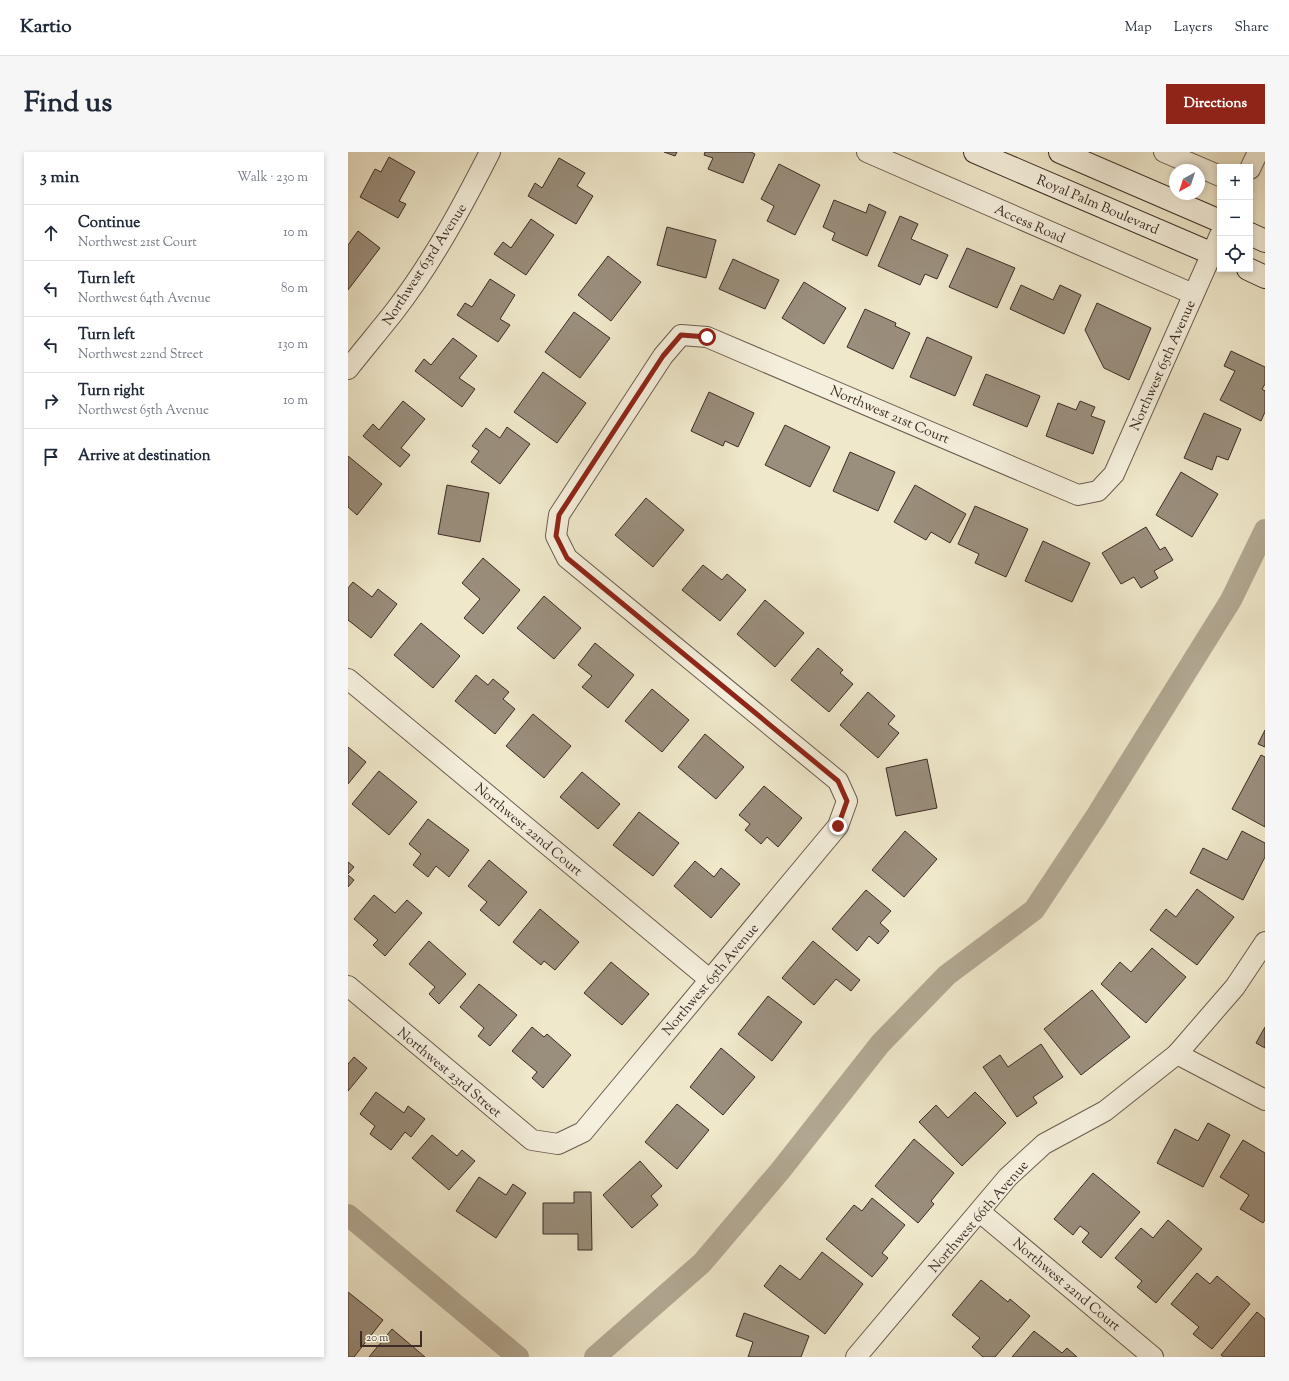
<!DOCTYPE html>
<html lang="en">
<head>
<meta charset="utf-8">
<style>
	body { margin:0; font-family:"Sorts Mill Goudy",serif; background:#f6f6f7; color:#1f2937 }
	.controls { position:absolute; right:12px; top:12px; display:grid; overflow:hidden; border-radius:0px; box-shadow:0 2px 6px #0003 }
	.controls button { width:36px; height:36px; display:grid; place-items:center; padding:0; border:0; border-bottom:1px solid #e0e1e3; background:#fff; color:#1f2937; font:20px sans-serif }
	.compass { position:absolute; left:821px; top:12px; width:36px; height:36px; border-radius:50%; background:#fff; box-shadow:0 2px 6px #0003; rotate:219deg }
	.scale { position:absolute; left:12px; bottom:10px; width:62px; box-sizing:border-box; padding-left:4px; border:2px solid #3d2d26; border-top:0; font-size:11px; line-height:14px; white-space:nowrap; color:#3d2d26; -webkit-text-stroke:3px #f5f0dd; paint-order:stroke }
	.stop { position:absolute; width:12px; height:12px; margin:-9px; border:3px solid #8f2418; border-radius:50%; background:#fff }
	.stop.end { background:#8f2418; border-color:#fff; box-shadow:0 1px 4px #0008 }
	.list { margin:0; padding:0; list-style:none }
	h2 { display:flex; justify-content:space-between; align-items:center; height:52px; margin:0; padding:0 16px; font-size:17px }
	h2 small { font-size:13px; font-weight:400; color:#747a83 }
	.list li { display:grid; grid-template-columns:26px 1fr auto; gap:12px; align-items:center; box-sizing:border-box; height:56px; padding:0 16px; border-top:1px solid #e0e1e3 }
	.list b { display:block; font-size:15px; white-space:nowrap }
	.list p { margin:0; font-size:13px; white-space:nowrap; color:#747a83 }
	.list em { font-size:13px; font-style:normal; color:#747a83 }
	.icon { flex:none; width:22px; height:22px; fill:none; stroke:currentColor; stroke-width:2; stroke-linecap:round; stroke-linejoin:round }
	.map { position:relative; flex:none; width:917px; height:1205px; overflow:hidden; border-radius:0px }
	header { display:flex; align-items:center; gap:24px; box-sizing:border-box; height:56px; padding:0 20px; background:#fff; border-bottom:1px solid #e0e1e3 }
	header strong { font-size:19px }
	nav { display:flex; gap:22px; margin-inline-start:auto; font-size:14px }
	.intro { display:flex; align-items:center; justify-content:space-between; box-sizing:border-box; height:96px; padding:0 24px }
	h1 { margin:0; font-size:28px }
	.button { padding:10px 18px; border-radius:0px; background:#8f2418; color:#fff; font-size:14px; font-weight:700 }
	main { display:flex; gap:24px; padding:0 24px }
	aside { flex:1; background:#fff; border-radius:0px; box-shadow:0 2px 6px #0003 }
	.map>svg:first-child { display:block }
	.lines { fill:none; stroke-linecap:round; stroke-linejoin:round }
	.canal { stroke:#b2a893; stroke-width:22 }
	.building { fill:#9a8e7c; stroke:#3d2d26 }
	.minor-casing { stroke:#6a5c4f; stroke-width:22 }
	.secondary-casing { stroke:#3d2d26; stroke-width:24 }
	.minor { stroke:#f5f0dd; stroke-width:20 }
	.secondary { stroke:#f5f0dd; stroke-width:22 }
	.route { stroke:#8f2418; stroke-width:5 }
	.labels { text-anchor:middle; stroke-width:3; stroke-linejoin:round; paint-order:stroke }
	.street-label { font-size:14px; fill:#3d2d26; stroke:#f5f0dd }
</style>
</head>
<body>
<header>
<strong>Kartio</strong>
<nav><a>Map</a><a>Layers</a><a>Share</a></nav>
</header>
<div class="intro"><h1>Find us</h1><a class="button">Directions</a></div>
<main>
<aside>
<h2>3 min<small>Walk · 230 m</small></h2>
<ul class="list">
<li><svg class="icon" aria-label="ahead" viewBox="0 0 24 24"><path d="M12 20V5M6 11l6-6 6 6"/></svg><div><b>Continue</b><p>Northwest 21st Court</p></div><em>10 m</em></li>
<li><svg class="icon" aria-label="left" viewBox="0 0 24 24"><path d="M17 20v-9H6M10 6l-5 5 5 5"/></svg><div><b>Turn left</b><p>Northwest 64th Avenue</p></div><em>80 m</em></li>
<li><svg class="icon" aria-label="left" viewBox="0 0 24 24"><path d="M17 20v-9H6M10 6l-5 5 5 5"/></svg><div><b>Turn left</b><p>Northwest 22nd Street</p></div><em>130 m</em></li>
<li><svg class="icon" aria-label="right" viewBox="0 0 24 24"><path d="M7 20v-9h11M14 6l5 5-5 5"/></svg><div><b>Turn right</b><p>Northwest 65th Avenue</p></div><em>10 m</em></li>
<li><svg class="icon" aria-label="arrive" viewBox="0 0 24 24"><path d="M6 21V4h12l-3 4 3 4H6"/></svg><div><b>Arrive at destination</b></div></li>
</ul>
</aside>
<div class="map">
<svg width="917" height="1205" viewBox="0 0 917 1205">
	<rect width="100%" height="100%" fill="#efe8cb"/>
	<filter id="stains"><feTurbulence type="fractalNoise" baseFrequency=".005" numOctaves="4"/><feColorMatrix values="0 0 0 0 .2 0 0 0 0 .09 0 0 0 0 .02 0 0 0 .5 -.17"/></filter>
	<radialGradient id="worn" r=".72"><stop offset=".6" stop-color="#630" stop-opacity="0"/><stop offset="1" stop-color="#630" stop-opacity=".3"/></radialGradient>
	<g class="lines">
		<g class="canal">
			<polyline points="0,1063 170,1205"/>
			<polyline points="247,1205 354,1111 432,1019 532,892 599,823 686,758 749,663 883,448 917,378"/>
		</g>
	</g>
	<g class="building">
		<polygon points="316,0 329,0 327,4"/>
		<polygon points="357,0 403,0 407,2 395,31 360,17 365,6 356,3"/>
		<polygon points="41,5 67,20 51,49 58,52 50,66 12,45 27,17 33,20"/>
		<polygon points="211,6 237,21 229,34 245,44 228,72 180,44 187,31 194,36"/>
		<polygon points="431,12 472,33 447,83 419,69 426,54 413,47"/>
		<polygon points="486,48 518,61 521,52 538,60 519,104 484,88 487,81 475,75"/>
		<polygon points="552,64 570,72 563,87 600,103 589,127 577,122 572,133 530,114"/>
		<polygon points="183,67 206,83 178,123 146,102 155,90 163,96"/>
		<polygon points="319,75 368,88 358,126 309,113"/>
		<polygon points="10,79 32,96 0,138 0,93"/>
		<polygon points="619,96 667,116 649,156 601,135"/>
		<polygon points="260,104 293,130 263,169 230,143"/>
		<polygon points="385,107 431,128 417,157 371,137"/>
		<polygon points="142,127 167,143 152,167 162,173 150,190 109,163 117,151 124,155"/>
		<polygon points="456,130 498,156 476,192 434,166"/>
		<polygon points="673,133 705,148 712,133 733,143 716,182 662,157"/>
		<polygon points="749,151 803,176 781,228 756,216 737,178"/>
		<polygon points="517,157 548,171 547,174 562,181 545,217 499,195"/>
		<polygon points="226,160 262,186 232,226 197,200"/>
		<polygon points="579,185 624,205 607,244 562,225"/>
		<polygon points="105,186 129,204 111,226 127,237 114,255 67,219 76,207 83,213"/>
		<polygon points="883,199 917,215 917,232 914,237 917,239 917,260 913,269 872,248 887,219 876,214"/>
		<polygon points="195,220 238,251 209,291 166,260"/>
		<polygon points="638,222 692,244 679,275 625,253"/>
		<polygon points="361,240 406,261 390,295 377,289 375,294 343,279"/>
		<polygon points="55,249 77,267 53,296 62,303 52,315 15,284 25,272 31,278"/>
		<polygon points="732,249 747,255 743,264 757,269 745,302 698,284 710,251 728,258"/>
		<polygon points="856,261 893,277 880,308 869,304 864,318 836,306"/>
		<polygon points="437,273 482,295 462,335 417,313"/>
		<polygon points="159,275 182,292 152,332 123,310 131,299 124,294 138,276 152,286"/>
		<polygon points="502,300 547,320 530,359 485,339"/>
		<polygon points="0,304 34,332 9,363 0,355"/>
		<polygon points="833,320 870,342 844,385 808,363"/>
		<polygon points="99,333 141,341 132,390 90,382"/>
		<polygon points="567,333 618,362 602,391 583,380 578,388 546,370"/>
		<polygon points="298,346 336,378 305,415 267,383"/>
		<polygon points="627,354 680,377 658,425 627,411 631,402 610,392"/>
		<polygon points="798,375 812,398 817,395 825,408 806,419 810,426 793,436 786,425 773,432 754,401"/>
		<polygon points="695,389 742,411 724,450 677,429"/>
		<polygon points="135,406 172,438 135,482 116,466 132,447 114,431"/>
		<polygon points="355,413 374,428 379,422 398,438 372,469 334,438"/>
		<polygon points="5,430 24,445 30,437 49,452 23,486 0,468 0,436"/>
		<polygon points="196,444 233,476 206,507 169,476"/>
		<polygon points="417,448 456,481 427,515 389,482"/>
		<polygon points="73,471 112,504 85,536 46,503"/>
		<polygon points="247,491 286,523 260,556 234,535 244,524 230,513"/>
		<polygon points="470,496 495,518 492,521 505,532 481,560 443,528"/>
		<polygon points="128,523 140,533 145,527 161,540 155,547 167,557 147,582 107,549"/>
		<polygon points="304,537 341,568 314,600 277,569"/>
		<polygon points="520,540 547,564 540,572 551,581 530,606 492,573"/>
		<polygon points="185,562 223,594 196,626 158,594"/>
		<polygon points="917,578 917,595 910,592"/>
		<polygon points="357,582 396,615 368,647 330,615"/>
		<polygon points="0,595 18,610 0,632"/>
		<polygon points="913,603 917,605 917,675 884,657"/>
		<polygon points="579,607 589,656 548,664 538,616"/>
		<polygon points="31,619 69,650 41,683 4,652"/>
		<polygon points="234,620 272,652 250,677 212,645"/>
		<polygon points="416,634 454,666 430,695 419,685 413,692 397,678 402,672 391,663"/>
		<polygon points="291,660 331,691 305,724 265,693"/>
		<polygon points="80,667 121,698 101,725 88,714 80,725 65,713 73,702 61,692"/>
		<polygon points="557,679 589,707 556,745 524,718"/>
		<polygon points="894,679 917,691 917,705 895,748 842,721 855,696 879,708"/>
		<polygon points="141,708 179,740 151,774 132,758 139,750 120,734"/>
		<polygon points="347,709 366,725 373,716 392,732 363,766 326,734"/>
		<polygon points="0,710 6,715 0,722"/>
		<polygon points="0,723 6,728 0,735"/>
		<polygon points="849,737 886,765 849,813 802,778 818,757 828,765"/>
		<polygon points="518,738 543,759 532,771 541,779 530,792 521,784 509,799 484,777"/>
		<polygon points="26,743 47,761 59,748 74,761 37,804 25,793 30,788 6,767"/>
		<polygon points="192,757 231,790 207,818 196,809 193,813 165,790"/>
		<polygon points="81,789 118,822 91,852 81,842 87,835 61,812"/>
		<polygon points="465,789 512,828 503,839 488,827 466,853 434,826"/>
		<polygon points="804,796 838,825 798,871 753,832 772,810 783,820"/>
		<polygon points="263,810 301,842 274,873 236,841"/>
		<polygon points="131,832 169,863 142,894 130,884 136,876 112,855"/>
		<polygon points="744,838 782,885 733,923 696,877"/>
		<polygon points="420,844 454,870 424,909 390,882"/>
		<polygon points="184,875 196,885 199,882 223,903 195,936 184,926 189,920 164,899"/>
		<polygon points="917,875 917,896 908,891"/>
		<polygon points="693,892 715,925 685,945 689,951 669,965 635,915 652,903 660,915"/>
		<polygon points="373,896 407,925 375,963 342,935"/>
		<polygon points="6,905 19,916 0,939 0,912"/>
		<polygon points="28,940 56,961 60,954 77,967 63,985 57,980 43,998 22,982 27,974 12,962"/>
		<polygon points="627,940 658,971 614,1014 571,970 588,953 600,966"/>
		<polygon points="329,952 361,978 329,1017 297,990"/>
		<polygon points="860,971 882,983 855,1035 809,1011 827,977 850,989"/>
		<polygon points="84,983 109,1004 114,998 127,1009 101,1038 64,1006"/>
		<polygon points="566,987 606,1021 583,1049 586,1052 570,1071 527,1034"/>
		<polygon points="895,988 917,1001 917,1068 915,1071 892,1057 901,1043 872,1025"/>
		<polygon points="292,1009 314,1034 303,1044 310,1053 284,1076 255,1043"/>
		<polygon points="745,1021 792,1060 753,1106 734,1090 741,1081 732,1074 725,1083 706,1067"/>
		<polygon points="131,1025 158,1043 165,1032 178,1041 148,1086 108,1059"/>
		<polygon points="226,1040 243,1040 244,1098 230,1098 230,1082 195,1082 195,1051 226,1051"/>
		<polygon points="524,1046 557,1073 534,1101 540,1106 524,1125 478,1087 506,1053 514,1059"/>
		<polygon points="820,1068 854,1097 808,1151 789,1135 794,1129 767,1106 793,1076 805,1086"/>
		<polygon points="474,1100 515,1132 477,1182 416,1134 432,1113 452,1128"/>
		<polygon points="849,1121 862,1132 869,1124 902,1152 864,1197 845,1182 851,1175 823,1152"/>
		<polygon points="633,1128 660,1150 662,1147 682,1164 647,1205 635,1205 624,1195 632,1186 604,1163"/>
		<polygon points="0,1140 35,1168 6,1205 0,1205"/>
		<polygon points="909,1160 917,1167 917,1205 876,1205 873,1203"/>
		<polygon points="396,1161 461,1184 453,1205 400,1205 405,1190 388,1184"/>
		<polygon points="44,1177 77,1205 21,1205"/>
		<polygon points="686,1179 714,1201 719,1196 729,1205 664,1205"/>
	</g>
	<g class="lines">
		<defs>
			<g id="minor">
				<polyline points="519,0 845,142"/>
				<polyline points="816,0 872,24"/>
				<polyline points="902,17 910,0"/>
				<path d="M0,217C15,198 31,179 46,160C84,111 114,55 142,0"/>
				<polyline points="0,527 361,827"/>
				<polyline points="0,834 184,988 210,992 235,980 490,674 499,649 490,629 219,406 208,384 211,363 315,204 333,183 359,185 730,343 750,339 766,322 872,83"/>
				<polyline points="829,902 917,948"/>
				<polyline points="632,1060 805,1205"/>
				<polyline points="508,1205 660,1025 696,992 757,959 829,902 887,835 917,790"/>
			</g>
			<g id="secondary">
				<polyline points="627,0 872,105"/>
				<polyline points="712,0 872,69"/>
				<polyline points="902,82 917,89"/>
				<polyline points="900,117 917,125"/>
			</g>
		</defs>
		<use href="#minor" class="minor-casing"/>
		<use href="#secondary" class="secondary-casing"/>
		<use href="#minor" class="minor"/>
		<use href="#secondary" class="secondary"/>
	</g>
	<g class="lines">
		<polyline class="route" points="359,185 333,183 315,204 211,363 208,384 219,406 490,629 499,649 490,674"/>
	</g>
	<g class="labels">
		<g class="street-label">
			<text transform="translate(750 52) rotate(23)" y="5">Royal Palm Boulevard</text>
			<text transform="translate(682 71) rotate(24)" y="5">Access Road</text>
			<text transform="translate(76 112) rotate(-57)" y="5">Northwest 63rd Avenue</text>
			<text transform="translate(814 213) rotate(-66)" y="5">Northwest 65th Avenue</text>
			<text transform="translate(542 262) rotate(23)" y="5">Northwest 21st Court</text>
			<text transform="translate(181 677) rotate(40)" y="5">Northwest 22nd Court</text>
			<text transform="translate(362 827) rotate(-50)" y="5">Northwest 65th Avenue</text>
			<text transform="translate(102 920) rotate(40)" y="5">Northwest 23rd Street</text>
			<text transform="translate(630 1064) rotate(-49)" y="5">Northwest 66th Avenue</text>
			<text transform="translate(719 1132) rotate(40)" y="5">Northwest 22nd Court</text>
		</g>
	</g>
	<rect width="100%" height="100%" filter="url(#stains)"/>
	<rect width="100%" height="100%" fill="url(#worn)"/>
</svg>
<div class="controls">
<button>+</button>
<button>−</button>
<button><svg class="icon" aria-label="locate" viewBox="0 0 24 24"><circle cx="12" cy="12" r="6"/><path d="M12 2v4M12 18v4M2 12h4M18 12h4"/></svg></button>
</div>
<svg class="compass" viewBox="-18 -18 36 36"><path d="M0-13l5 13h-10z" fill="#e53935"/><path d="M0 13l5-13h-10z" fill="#747a83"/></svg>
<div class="scale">20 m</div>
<div class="stop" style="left:359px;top:185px"></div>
<div class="stop end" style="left:490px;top:674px"></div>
</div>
</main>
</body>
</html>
